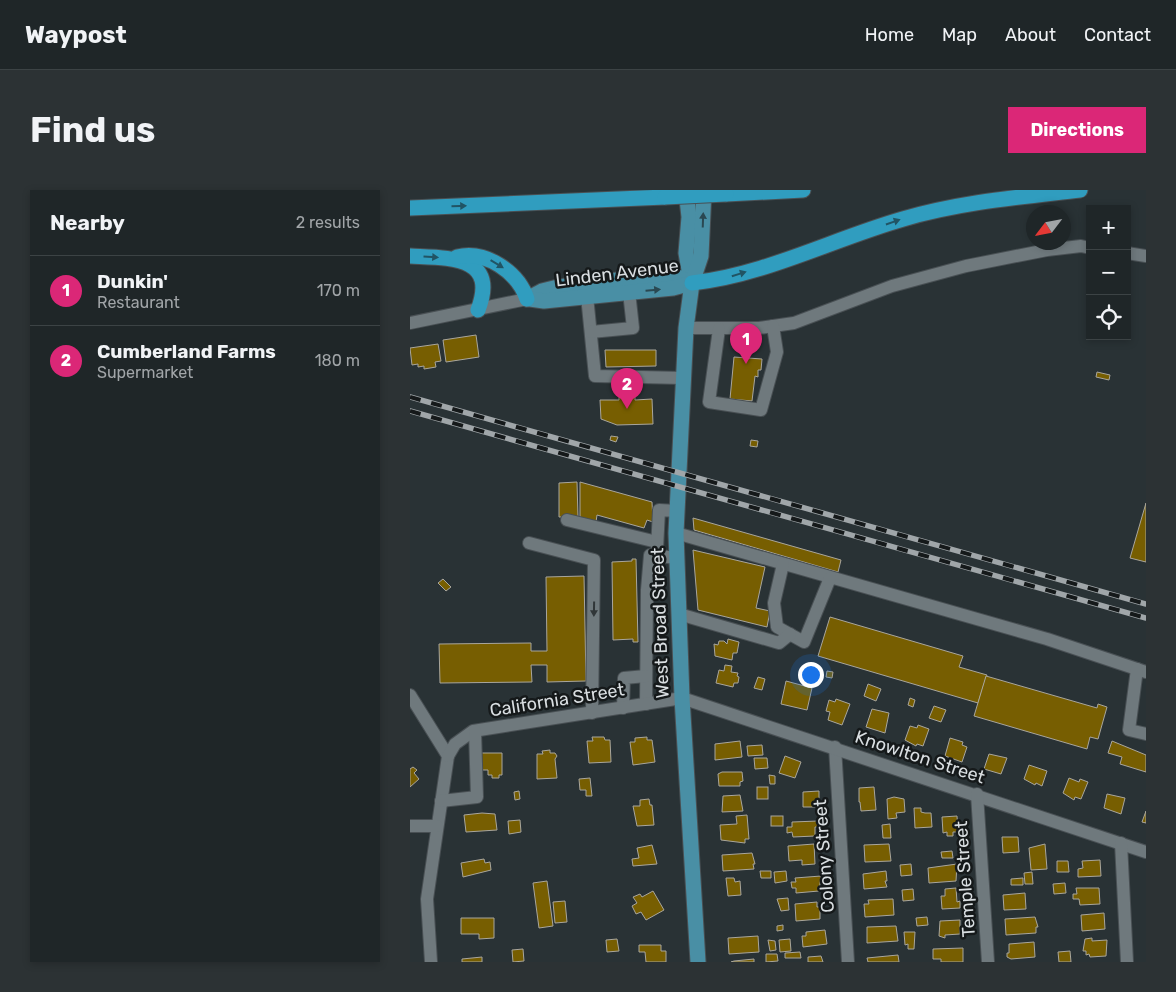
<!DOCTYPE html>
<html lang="en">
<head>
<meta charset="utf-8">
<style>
	body { margin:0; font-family:Rubik,sans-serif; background:#2c3234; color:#f1f3f6 }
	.controls { position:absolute; right:15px; top:15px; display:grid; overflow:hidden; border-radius:0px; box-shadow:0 2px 8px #0003 }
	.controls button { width:45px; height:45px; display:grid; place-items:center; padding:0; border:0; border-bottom:1px solid #3c4345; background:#1f2628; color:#f1f3f6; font:25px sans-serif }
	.compass { position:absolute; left:616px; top:15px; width:45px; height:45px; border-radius:50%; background:#1f2628; box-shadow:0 2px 8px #0003; rotate:238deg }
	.you { position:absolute; left:400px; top:484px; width:18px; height:18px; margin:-12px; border:4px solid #fff; border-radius:50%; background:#1a73e8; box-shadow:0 0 0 8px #1a73e833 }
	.badge { display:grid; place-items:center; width:32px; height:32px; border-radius:50%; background:#db2777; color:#fff; font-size:16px; font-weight:700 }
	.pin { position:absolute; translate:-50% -41px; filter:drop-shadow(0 1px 2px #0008) }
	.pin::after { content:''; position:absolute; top:26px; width:18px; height:15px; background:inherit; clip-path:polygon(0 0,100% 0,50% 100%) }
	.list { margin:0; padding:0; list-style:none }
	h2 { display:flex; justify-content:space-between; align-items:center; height:65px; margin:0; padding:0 20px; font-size:21px }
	h2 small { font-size:16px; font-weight:400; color:#a1a5a8 }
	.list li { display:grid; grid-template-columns:32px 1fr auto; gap:15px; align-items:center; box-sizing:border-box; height:70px; padding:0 20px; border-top:1px solid #3c4345 }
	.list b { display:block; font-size:19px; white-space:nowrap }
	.list p { margin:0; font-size:16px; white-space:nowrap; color:#a1a5a8 }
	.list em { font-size:16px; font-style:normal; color:#a1a5a8 }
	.icon { flex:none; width:28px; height:28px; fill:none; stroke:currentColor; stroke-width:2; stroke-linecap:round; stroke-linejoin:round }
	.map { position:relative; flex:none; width:736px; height:772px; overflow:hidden; border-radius:0px }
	header { display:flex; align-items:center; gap:30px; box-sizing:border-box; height:70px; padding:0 25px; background:#1f2628; border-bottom:1px solid #3c4345 }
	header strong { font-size:24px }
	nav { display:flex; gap:28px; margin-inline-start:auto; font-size:18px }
	.intro { display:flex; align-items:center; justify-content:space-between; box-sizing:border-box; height:120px; padding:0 30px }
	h1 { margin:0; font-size:35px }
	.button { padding:12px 22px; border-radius:0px; background:#db2777; color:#fff; font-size:18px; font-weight:700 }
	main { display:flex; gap:30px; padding:0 30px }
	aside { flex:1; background:#1f2628; border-radius:0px; box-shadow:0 2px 8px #0003 }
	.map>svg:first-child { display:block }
	.building { fill:#775e01; stroke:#a9a69d }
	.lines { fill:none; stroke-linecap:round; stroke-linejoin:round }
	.minor-casing { stroke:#495054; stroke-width:14 }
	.major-casing { stroke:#495054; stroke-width:17 }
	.highway-casing { stroke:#495054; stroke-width:17 }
	.minor { stroke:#6f797d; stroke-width:12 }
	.major { stroke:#498fa5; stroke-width:15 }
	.highway { stroke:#309dbf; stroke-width:15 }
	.rail-casing { stroke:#a0a6a9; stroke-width:5.5 }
	.rail { stroke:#15191a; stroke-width:4; stroke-dasharray:11; stroke-linecap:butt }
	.highway-bridge-casing { stroke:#495054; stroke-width:17; stroke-linecap:butt }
	.highway-bridge { stroke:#309dbf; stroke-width:15 }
	.oneway { fill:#215464 }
	.oneway2 { fill:#2a4852 }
	.oneway3 { fill:#303638 }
	.labels { text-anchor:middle; stroke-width:5; stroke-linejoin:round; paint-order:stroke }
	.street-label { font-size:18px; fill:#d9dee1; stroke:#15191a }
</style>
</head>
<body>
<header>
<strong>Waypost</strong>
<nav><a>Home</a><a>Map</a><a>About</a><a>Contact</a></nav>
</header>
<div class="intro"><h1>Find us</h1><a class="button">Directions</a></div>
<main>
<aside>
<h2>Nearby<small>2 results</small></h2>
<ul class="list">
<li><span class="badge">1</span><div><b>Dunkin'</b><p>Restaurant</p></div><em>170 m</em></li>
<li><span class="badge">2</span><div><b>Cumberland Farms</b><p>Supermarket</p></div><em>180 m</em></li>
</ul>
</aside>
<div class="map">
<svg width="736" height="772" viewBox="0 0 736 772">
	<rect width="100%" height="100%" fill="#293235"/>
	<g class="building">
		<polygon points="66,145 69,167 36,172 33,150"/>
		<polygon points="28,154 31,171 25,172 26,177 14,179 14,176 8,177 8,174 2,175 0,158"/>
		<polygon points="195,160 246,160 246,176 196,177"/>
		<polygon points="324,167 352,169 351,180 348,180 348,187 345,186 342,211 320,209"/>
		<polygon points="687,182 700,185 699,190 686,187"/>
		<polygon points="225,206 225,210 242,209 243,234 207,235 191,229 190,210 209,210 209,207"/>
		<polygon points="201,246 208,247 206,252 200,250"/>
		<polygon points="341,250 348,251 347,257 340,256"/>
		<polygon points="167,292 168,327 149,327 149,293"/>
		<polygon points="170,292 242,312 243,332 237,330 234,338 187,325 186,332 170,327"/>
		<polygon points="736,313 736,372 720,368"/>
		<polygon points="283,328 431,370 428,382 284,340"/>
		<polygon points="283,360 355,377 346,418 360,421 357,437 288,420"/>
		<polygon points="222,369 226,369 228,452 223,452 223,449 203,450 202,372 222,371"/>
		<polygon points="174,386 176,491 137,492 137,475 121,475 122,492 30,493 29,454 121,453 121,461 137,461 136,387"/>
		<polygon points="33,389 41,397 36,401 28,393"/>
		<polygon points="420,427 553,466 549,477 577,485 568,513 408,466"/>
		<polygon points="318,449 329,452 327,463 323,463 322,470 305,466 304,454 308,455 309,451 314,451 317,454"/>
		<polygon points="315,475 322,476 321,482 328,483 327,486 329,487 328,493 324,493 323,497 306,493 309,480 314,481"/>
		<polygon points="417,481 423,482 422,488 416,487"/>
		<polygon points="576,486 687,518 688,514 697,517 688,549 680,547 677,559 564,526"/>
		<polygon points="348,487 355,489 352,500 344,498"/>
		<polygon points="376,491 402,498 397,520 371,514"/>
		<polygon points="458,494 471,499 466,511 454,506"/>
		<polygon points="500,508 505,510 503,517 498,515"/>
		<polygon points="426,509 440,514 432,535 418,530 420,522 416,521 419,510 425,512"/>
		<polygon points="524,516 536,520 531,532 519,528"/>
		<polygon points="462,519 479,523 475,543 456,537"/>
		<polygon points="508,535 519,539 513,556 507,554 506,556 495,550 500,536 507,538"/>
		<polygon points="182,547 194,547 195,550 200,550 201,572 179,573 177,551 183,551"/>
		<polygon points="237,547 237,550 242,550 245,572 223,575 220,552 225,552 225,548"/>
		<polygon points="540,548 553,552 552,555 557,557 552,572 535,566"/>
		<polygon points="330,551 332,567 305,570 305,554"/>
		<polygon points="702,551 736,565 736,582 710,574 712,567 698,563"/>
		<polygon points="352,555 353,565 338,566 337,556"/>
		<polygon points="140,560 140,563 145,563 147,566 145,569 147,588 127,589 127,564 133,564 132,561"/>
		<polygon points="71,563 92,563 92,585 89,585 89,588 82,588 82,585 78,585 78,580 71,580"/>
		<polygon points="579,564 597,568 591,584 574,579"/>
		<polygon points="375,566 391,572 385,588 369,583"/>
		<polygon points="344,568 357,568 358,578 345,579"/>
		<polygon points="619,575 637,581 632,596 626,593 625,595 614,589"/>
		<polygon points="3,577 7,580 4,583 9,589 0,597 0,579"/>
		<polygon points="312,582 332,582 333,591 330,592 330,596 309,596 308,584"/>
		<polygon points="359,585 365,586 365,594 360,594"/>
		<polygon points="180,588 182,606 176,606 176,600 170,600 169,589"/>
		<polygon points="659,588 669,592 670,589 678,592 671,609 665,607 664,610 653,603"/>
		<rect x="347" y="597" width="11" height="12"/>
		<polygon points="464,597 466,620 451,621 450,612 449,612 449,598"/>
		<polygon points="109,601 110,609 105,610 104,602"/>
		<polygon points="409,601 409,617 393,617 393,602"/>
		<polygon points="697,604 715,608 711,624 694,618"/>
		<polygon points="330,605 333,621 312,622 313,606"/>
		<polygon points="484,607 494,609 495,622 486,623 487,628 478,629 477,609"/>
		<polygon points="239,609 240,615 242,615 244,635 227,636 223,616 230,616 230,610"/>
		<polygon points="504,618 511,618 511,622 515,623 521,623 522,637 505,638"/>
		<polygon points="736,621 736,633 732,632"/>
		<polygon points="72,623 85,624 87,640 56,642 54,625"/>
		<polygon points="337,625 339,649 335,649 335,653 311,650 310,635 327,634 326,626"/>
		<rect x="361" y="626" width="12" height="10"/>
		<polygon points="547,626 548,642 543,642 543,646 537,646 537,642 533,643 532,627"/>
		<polygon points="110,630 111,642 99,644 98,631"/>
		<polygon points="408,631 408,637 405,637 405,646 383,647 382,642 377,643 377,637 382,637 382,632"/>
		<polygon points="480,634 481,648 473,648 472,635"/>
		<polygon points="592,647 608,647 609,662 593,663"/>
		<polygon points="404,654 405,674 392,675 392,670 379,671 378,656"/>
		<polygon points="479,654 481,671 455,672 454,655"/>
		<polygon points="635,654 637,679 621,680 619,658"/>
		<polygon points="242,655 247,674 223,676 222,669 229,668 227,658"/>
		<polygon points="542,661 543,668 532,668 531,662"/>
		<polygon points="342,663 345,674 343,674 344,679 313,681 312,665"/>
		<polygon points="74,669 75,673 80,672 81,680 53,687 51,673"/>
		<polygon points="690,670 691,686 668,687 668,679 673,678 672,671"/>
		<polygon points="647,671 658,671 659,682 647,682"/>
		<polygon points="501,674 502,685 491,686 490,675"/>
		<polygon points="547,674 546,691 519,693 518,678"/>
		<polygon points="350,681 361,681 361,688 351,688"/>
		<polygon points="376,681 377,691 365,693 364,682"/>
		<polygon points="476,681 477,691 475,691 477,697 454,699 453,684"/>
		<polygon points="622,682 623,694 615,694 614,683"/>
		<polygon points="411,686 409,701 386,703 386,698 382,698 381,692 386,692 385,688"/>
		<polygon points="316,688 324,688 325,692 330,691 331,705 318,706"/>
		<polygon points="613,688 613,695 601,695 601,689"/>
		<polygon points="137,691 143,736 129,738 123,693"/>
		<polygon points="655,693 656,703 644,704 643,694"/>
		<polygon points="546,698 547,712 550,711 550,718 532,719 531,706 535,706 535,699"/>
		<polygon points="666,698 689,698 690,714 670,715 669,709 663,709 663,704 667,704"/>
		<polygon points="503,699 504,710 493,711 492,700"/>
		<polygon points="243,701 254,720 236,730 231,722 226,724 222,716 227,713 223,707 230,704 232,707"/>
		<polygon points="615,703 616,719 594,720 593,705"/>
		<polygon points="378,708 379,720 371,721 367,709"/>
		<polygon points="483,709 484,725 455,727 454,714 459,714 458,710"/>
		<polygon points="155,711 157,732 145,733 143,712"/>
		<polygon points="407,712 407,717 410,717 410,729 386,731 385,714"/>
		<polygon points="694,723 695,739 672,741 671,725"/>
		<polygon points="517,727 518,735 507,736 506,728"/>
		<polygon points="625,727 628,737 626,737 626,743 596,745 595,729"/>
		<polygon points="51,728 84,728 84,748 69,749 69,744 51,744"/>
		<polygon points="550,730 550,744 535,745 535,748 529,746 530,731"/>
		<polygon points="373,735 373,740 367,741 367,736"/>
		<polygon points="486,736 488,751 457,753 457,737"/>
		<polygon points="415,740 417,754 393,757 392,746 396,746 396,742"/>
		<polygon points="494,742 505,742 504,759 498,759 498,754 495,755"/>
		<polygon points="348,746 349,762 319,764 318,748"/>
		<polygon points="682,748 682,751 697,750 696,766 680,767 679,764 676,765 676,761 673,761 675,749"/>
		<polygon points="207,749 209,761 197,762 196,750"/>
		<polygon points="380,749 381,761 370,762 369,750"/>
		<polygon points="358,750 365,751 366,760 360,761"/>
		<polygon points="624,752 625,767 601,769 597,767 597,763 599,763 599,754"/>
		<polygon points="229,755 251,755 251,761 256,761 256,772 236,772 235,762 229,762"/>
		<polygon points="553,758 553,772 531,772 531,769 523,769 523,759"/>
		<polygon points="113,759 114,771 103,772 102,760"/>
		<polygon points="660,761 661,772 649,772 648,762"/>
		<polygon points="390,762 391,768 375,768 375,763"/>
		<polygon points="356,764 367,764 368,771 356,772"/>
		<polygon points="488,765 489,772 458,772 457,768"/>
		<polygon points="411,766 413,772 398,772 398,767"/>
		<polygon points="72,767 72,772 52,772 52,769"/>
		<polygon points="344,769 344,772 321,772 324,771"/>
	</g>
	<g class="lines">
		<defs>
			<g id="minor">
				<polyline points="717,63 736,66"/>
				<polyline points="177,106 185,186 273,188"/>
				<polyline points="0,133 117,109"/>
				<polyline points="276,138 349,138 384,133 482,96 556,76 637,60 671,56 680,58"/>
				<polyline points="309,139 299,212 351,220 367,162 363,136"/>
				<polyline points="181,142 223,138 219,102"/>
				<polyline points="157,330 247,352"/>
				<polyline points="266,343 637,449 736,482"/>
				<polyline points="119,353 184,370 182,523"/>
				<polyline points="247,359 249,320 267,321"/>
				<polyline points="373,374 364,413 367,437 394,452 420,388"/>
				<polyline points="269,424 369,453 380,444"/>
				<polyline points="727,479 719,540 736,544"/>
				<polyline points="0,505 38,566 17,709 21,772"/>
				<polyline points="236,514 237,400 240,365 267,368"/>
				<polyline points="213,518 214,488 236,486"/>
				<polyline points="425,557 438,772"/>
				<polyline points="38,566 45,554 63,541 272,508 736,662"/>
				<polyline points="567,604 578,772"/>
				<polyline points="31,611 67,607 65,541"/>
				<polyline points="0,636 27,636"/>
				<polyline points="711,653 717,772"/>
			</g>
			<g id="major">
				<polyline points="276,0 279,27 276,63 281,91"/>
				<polyline points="117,109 132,101 148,97 242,86 263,85 282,93"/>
				<polyline points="120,109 134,111 263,98 282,93"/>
				<polyline points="288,772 272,508 266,343 276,138 282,93 291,66 294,0"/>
			</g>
			<g id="highway">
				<polyline points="316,4 393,0"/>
				<polyline points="0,18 255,7"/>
				<path d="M0,66C38,68 89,65 68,120"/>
				<path d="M47,67C76,60 108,82 117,109"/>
				<path d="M282,93C355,85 423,49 493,29C551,12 611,7 670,0"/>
			</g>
		</defs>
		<use href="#minor" class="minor-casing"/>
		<use href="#major" class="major-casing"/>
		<use href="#highway" class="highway-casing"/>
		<use href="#minor" class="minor"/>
		<use href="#major" class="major"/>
		<use href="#highway" class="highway"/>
		<defs>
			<g id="rail">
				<polyline points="0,207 736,414"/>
				<polyline points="0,221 736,428"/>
			</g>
		</defs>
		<use href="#rail" class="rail-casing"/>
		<use href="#rail" class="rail"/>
		<defs>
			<polyline id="highway-bridge" points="255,7 316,4"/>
		</defs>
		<use href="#highway-bridge" class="highway-bridge-casing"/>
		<use href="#highway-bridge" class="highway-bridge"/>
	</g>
	<defs><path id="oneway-solid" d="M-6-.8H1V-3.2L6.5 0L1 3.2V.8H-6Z" transform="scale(1.25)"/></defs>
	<g class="oneway">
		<use href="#oneway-solid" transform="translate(49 16) rotate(-2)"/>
		<use href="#oneway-solid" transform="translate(483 32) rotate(-19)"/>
		<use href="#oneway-solid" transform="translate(21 67) rotate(4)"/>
		<use href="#oneway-solid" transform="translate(87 74) rotate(31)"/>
		<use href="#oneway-solid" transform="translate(329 84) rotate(-17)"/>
	</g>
	<g class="oneway2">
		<use href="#oneway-solid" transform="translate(293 30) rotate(-88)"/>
		<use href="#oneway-solid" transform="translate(243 100) rotate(-5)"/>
	</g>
	<use class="oneway3" href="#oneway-solid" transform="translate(184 419) rotate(91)"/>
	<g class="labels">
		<g class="street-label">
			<text transform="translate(207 83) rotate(-7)" y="6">Linden Avenue</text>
			<text transform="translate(250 433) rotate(-92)" y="6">West Broad Street</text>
			<text transform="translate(147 510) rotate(-9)" y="6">California Street</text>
			<text transform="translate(510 567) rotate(18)" y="6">Knowlton Street</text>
			<text transform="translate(414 666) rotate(-94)" y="6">Colony Street</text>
			<text transform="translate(555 689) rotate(-94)" y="6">Temple Street</text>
		</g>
	</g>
</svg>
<div class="controls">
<button>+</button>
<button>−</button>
<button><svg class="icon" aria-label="locate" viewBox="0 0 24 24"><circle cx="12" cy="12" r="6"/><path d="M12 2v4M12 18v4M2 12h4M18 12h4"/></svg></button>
</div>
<svg class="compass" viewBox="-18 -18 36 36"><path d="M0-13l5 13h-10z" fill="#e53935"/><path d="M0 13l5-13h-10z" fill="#a1a5a8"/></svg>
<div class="you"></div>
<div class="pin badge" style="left:336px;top:174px">1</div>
<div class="pin badge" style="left:217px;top:219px">2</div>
</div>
</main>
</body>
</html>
